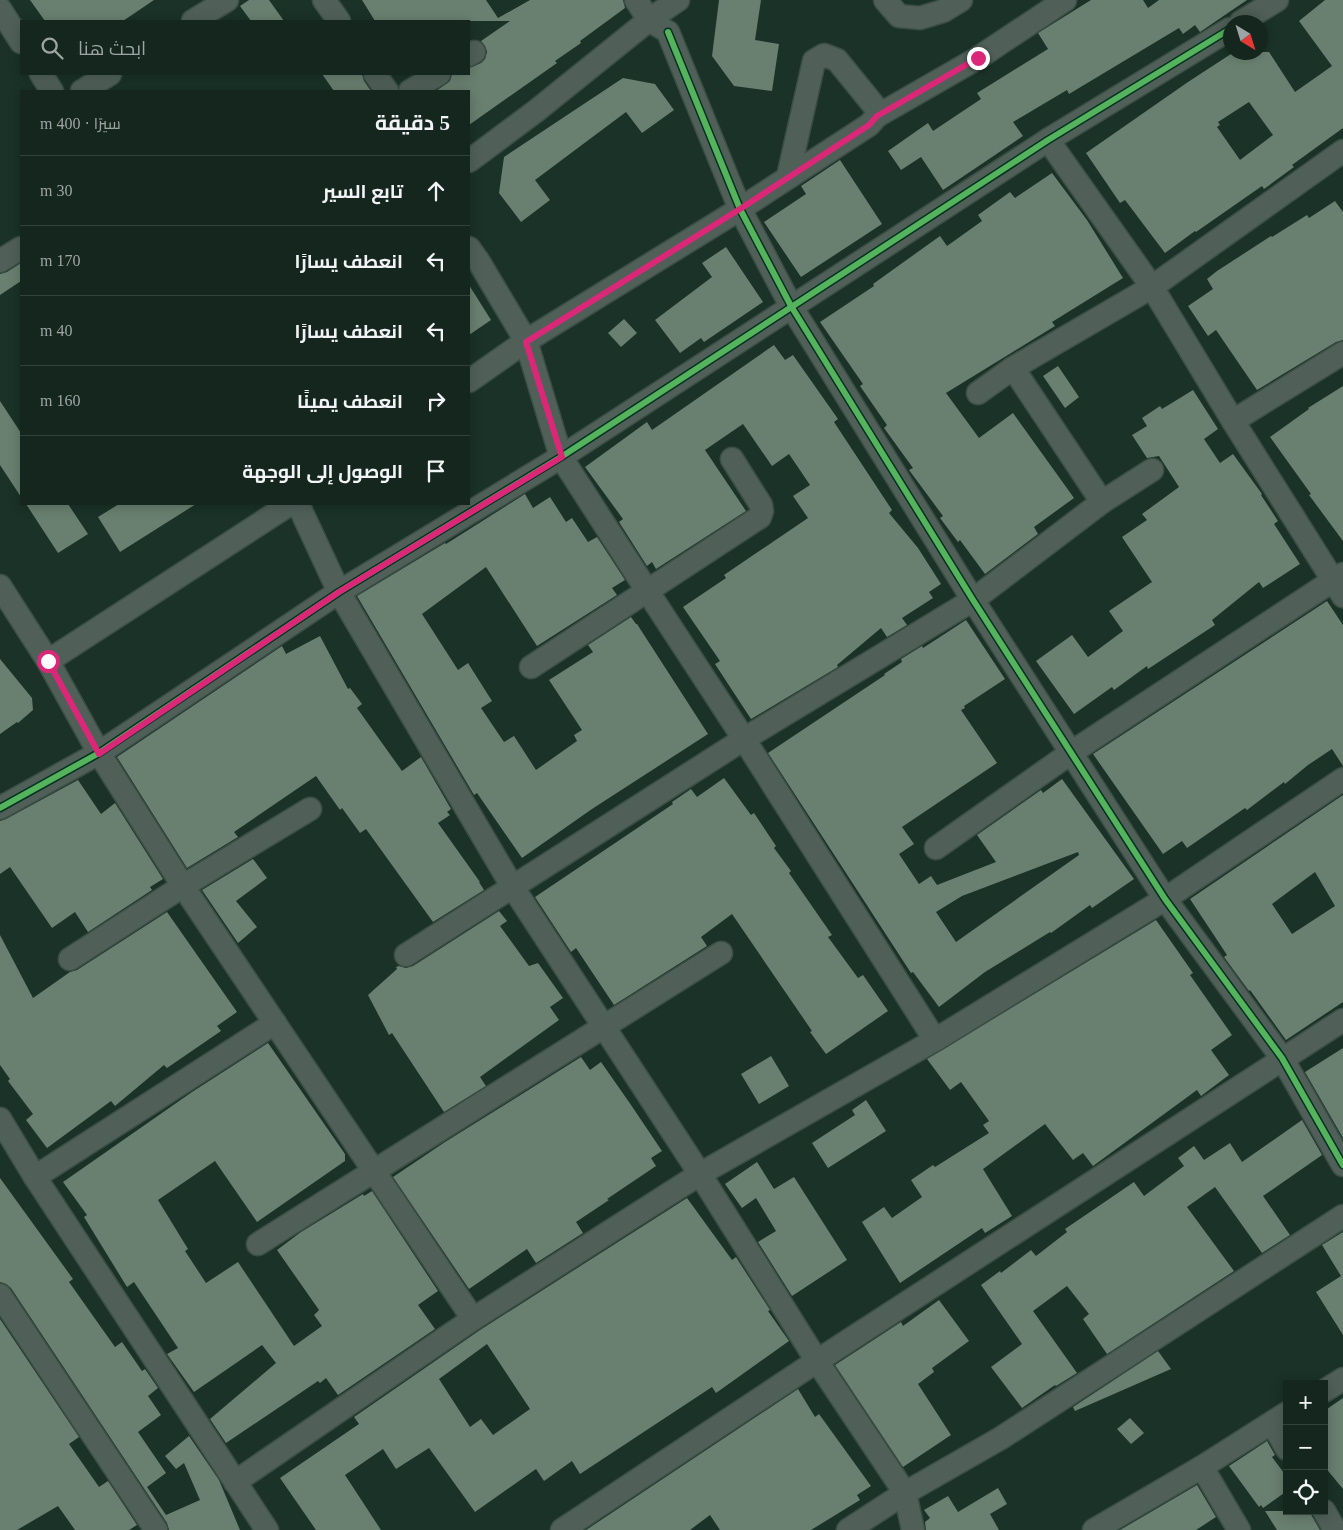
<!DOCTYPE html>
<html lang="ar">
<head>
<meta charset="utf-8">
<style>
	body { margin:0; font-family:"Times New Roman",Cairo,serif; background:#1d2e27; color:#f1f3f6; direction:rtl }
	.controls { position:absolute; right:15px; bottom:15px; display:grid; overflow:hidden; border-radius:0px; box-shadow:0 2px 12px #0003 }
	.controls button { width:45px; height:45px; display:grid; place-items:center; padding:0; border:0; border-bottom:1px solid #33433c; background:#14261e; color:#f1f3f6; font:25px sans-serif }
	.compass { position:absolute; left:1223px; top:15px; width:45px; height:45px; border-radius:50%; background:#14261e; box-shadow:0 2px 12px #0003; rotate:142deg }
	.stop { position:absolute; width:15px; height:15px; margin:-11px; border:4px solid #db2777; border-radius:50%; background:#fff }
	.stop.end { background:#db2777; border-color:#fff; box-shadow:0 1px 5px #0008 }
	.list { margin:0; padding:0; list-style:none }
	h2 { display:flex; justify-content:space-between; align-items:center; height:65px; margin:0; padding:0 20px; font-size:21px }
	h2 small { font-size:16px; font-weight:400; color:#9da5a4 }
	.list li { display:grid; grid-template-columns:32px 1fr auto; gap:15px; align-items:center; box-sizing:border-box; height:70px; padding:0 20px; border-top:1px solid #33433c }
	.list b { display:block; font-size:19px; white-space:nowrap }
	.list em { font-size:16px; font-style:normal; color:#9da5a4 }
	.icon { flex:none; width:28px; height:28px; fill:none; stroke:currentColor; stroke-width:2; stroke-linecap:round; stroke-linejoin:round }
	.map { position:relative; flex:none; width:1343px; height:1530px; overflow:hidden; direction:ltr }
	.search { position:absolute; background:#14261e; box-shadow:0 2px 12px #0003; left:20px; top:20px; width:450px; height:55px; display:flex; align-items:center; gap:12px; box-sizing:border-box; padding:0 18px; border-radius:0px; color:#9da5a4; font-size:19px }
	.panel { position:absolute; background:#14261e; box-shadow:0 2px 12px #0003; left:20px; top:90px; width:450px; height:415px; border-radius:0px; direction:rtl }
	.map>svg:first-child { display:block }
	.building { fill:#697f6f; fill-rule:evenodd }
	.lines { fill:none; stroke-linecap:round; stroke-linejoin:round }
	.minor-casing { stroke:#3b4e46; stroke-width:25 }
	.minor { stroke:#506059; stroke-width:22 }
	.cycleway-casing { stroke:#033221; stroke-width:9 }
	.cycleway { stroke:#56b35d; stroke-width:6 }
	.route { stroke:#db2777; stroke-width:6 }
</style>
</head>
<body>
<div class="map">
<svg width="1343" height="1530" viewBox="0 0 1343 1530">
	<rect width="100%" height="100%" fill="#1a3228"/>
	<g class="building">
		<polygon points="30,0 154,0 123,21 45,21"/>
		<polygon points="249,0 269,0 284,21 251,21 240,6"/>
		<polygon points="362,0 486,0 498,18 530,0 623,0 625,8 580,41 581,43 555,61 557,63 469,125 469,91 436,91 450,81 452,74 469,74 469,68 481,63 485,59 487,52 485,46 481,41 510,21 375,21"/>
		<polygon points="719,0 761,0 755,40 779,44 772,91 734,86 712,56"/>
		<polygon points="1091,0 1143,0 1148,8 1159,0 1247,0 1200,32 1195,25 1183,34 1179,28 1069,94 1067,90 1013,122 1023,136 943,190 921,157 901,170 888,151 928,123 933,131 981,99 977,93 1048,49 1038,33"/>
		<path d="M1325,0H1343V128L1292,165L1294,167L1264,189L1262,186L1196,232L1195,231L1165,253L1125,200L1120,203L1086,153L1188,82L1234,52H1269L1295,92L1332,66L1299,21ZM1249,102L1273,135L1240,160L1217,127L1220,125L1218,122Z"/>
		<polygon points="322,74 362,74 364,81 371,91 334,91"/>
		<polygon points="623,78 655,84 674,110 642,133 626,112 535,180 550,200 521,222 499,193 504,157"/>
		<polygon points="840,160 882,224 801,277 764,222 806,194 801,186"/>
		<polygon points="1052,173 1087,220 1123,278 1052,322 1055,326 946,393 979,438 1013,413 1074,498 1034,527 1038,534 985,574 960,540 958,542 940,518 943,516 909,470 913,468 884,428 887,425 860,386 863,384 820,322 874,286 873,284 940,236 947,246 982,221 978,215 1010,192 1015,198"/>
		<polygon points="1335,201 1343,212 1343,340 1336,342 1257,390 1216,330 1208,336 1188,306 1213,289 1207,279 1217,271 1271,236 1272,237 1307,215 1309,218"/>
		<polygon points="726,247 763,302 704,342 701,338 680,353 655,320 712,277 702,263"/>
		<polygon points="21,263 21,281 0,295 0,274 7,272"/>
		<polygon points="469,285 491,320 469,335"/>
		<polygon points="624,319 637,333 621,347 608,333"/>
		<polygon points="774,345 785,360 793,355 838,419 834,422 892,510 889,513 918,548 941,584 929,592 933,598 902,618 907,625 887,637 881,628 837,665 838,667 751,719 715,664 720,661 683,607 726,578 724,575 808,518 793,496 810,485 789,454 772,466 743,424 705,450 746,511 656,569 652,562 647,566 619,522 623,519 585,467 647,422 652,430"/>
		<polygon points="1058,366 1079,397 1065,408 1043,376"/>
		<polygon points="1343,386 1343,541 1309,495 1311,494 1270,437 1309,409 1308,408"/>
		<polygon points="1193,390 1218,429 1204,439 1220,463 1233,454 1262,494 1261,495 1278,521 1274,524 1300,564 1263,588 1259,582 1212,620 1215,625 1148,669 1147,666 1114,690 1112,687 1074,714 1036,661 1072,635 1088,657 1123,631 1109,611 1152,582 1122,537 1147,520 1142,514 1179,487 1159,456 1147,458 1132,435 1147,426 1142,418 1160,406 1162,409"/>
		<polygon points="0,401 21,433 21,497 0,465"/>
		<polygon points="525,494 533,508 550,497 566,522 572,518 588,542 597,537 625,580 612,588 617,595 537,646 486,567 422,614 458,670 468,663 492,701 481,708 504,742 514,736 536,770 577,741 574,735 582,730 549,680 593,652 588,645 631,617 636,624 637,624 708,734 592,809 522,858 477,793 474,795 357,596 445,543 446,544"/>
		<polygon points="26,504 68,504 88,534 58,553"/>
		<polygon points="119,504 196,504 120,552 98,517"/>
		<polygon points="1327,601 1343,625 1343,766 1332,749 1308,765 1285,784 1284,782 1247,810 1245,808 1187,848 1182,841 1163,854 1093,754"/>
		<path d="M966,620L1005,679L964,706L965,708L961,710L997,763L902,827L914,844L899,854L919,884L931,876L937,885L996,862L977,835L1041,790L1043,793L1062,779L1134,879L1092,908L1090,905L1051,933L1050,932L985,972L939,1007L913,972L911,973L768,753L885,675L884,674L902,662L901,659L922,646L923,648ZM1078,852L1079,855L956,942L936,912L962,896Z"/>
		<polygon points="320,636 348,689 350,688 362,704 357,708 402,771 421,757 451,809 447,812 450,815 438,823 480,882 479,882 484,890 433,922 366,829 360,833 342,808 340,810 316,776 234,832 238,837 187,868 117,757 282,646 286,654"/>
		<polygon points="0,659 32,698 33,710 18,723 17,722 0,734"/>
		<polygon points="724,778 751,815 754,813 776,846 774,848 791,871 789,873 832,935 828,937 858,978 863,975 888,1011 826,1054 810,1032 812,1031 732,914 701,937 707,946 614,1005 576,948 571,952 535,897 673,804 672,802 691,789 697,797"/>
		<polygon points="78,780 101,814 115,803 163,879 150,887 152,890 88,932 75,912 52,928 10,867 0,874 0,821 6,819"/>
		<path d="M1343,795V1002L1286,1040L1250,990L1249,991L1224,957L1227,955L1190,899ZM1315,872L1335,906L1292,934L1272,904Z"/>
		<polygon points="253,859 267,878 236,901 257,927 238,943 202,890"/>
		<polygon points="499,911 507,921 500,926 529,966 538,963 563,998 550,1007 559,1020 480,1077 486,1086 444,1112 392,1033 389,1035 368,995 397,969 396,967 399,966 406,968 413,966"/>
		<polygon points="167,912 237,1012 217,1026 221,1031 167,1068 164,1065 115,1106 111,1101 47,1148 26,1120 33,1114 8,1081 10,1079 0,1065 0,935 33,998 70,972 77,970"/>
		<polygon points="1156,920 1193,973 1190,975 1232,1035 1211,1050 1229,1075 1201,1096 1197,1090 1093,1166 1083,1153 1073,1160 1045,1124 983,1169 1012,1216 985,1233 982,1228 900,1283 862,1222 884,1207 892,1218 922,1197 911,1180 933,1165 935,1167 989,1133 983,1125 989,1121 961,1082 950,1090 927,1059"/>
		<polygon points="268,1043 345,1154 345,1161 257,1222 215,1161 158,1200 188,1249 185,1251 206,1283 238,1262 294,1346 322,1326 314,1315 319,1310 277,1250 301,1232 363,1194 364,1196 372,1191 438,1291 418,1305 435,1329 338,1395 326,1378 320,1383 318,1381 226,1443 210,1419 276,1363 262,1345 194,1392 167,1354 178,1348 134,1282 127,1287 84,1217 87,1215 63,1182 192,1092"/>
		<polygon points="1343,1048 1343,1138 1305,1072"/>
		<polygon points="771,1056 789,1086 759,1104 741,1074"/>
		<polygon points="581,1057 590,1070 601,1062 629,1102 662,1151 651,1158 656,1166 607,1199 609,1200 576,1222 583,1233 536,1263 527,1249 469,1289 393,1177 445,1142"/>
		<polygon points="866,1100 886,1131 828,1168 812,1143 855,1115 852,1110"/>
		<polygon points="1302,1120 1322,1155 1263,1196 1290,1235 1262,1253 1215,1187 1187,1207 1234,1271 1107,1354 1083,1319 1089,1314 1067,1286 1033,1311 1077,1373 1056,1386 1055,1385 1022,1408 991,1367 1022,1344 981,1285 1000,1271 1001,1273 1031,1250 1036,1256 1067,1232 1065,1229 1134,1182 1144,1196 1184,1166 1178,1158 1194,1146 1204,1160 1230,1143 1242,1162"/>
		<polygon points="757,1162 774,1189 794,1177 847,1260 792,1296 758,1242 776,1231 756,1198 742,1208 725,1184"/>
		<polygon points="0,1178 73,1279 69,1282 115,1347 122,1342 142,1371 145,1369 158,1388 148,1396 161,1415 138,1432 166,1473 147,1487 166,1515 200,1500 184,1463 176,1469 165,1456 189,1436 219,1480 240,1530 169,1530 167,1523 11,1288 6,1284 0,1282"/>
		<path d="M687,1198L732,1260L736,1257L770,1310L768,1311L789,1341L716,1393L712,1387L580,1474L572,1461L544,1481L536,1469L475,1512L429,1448L396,1469L383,1449L345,1475L381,1530H316L280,1478L359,1424L354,1417L480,1330ZM487,1344L530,1409L493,1435L481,1419L470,1427L439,1379Z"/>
		<polygon points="1343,1232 1343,1335 1316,1292 1341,1276 1322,1245"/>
		<polygon points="939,1300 969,1341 932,1368 934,1372 918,1384 951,1435 903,1467 835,1365 901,1322 903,1326"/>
		<polygon points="0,1319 79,1437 69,1444 99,1487 108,1481 137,1525 129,1530 75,1530 58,1506 17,1530 0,1530"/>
		<polygon points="1158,1351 1171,1369 1075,1411 1073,1407"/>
		<polygon points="798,1389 815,1417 819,1414 871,1486 857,1495 860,1500 811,1530 720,1530 710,1515 690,1530 586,1530"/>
		<polygon points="1343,1398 1343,1489 1324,1466 1324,1411"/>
		<polygon points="1130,1418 1144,1433 1131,1444 1117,1429"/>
		<polygon points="1267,1441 1275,1455 1272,1457 1287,1477 1287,1491 1263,1508 1261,1505 1259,1507 1229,1466"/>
		<polygon points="1197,1485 1216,1517 1196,1530 1120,1530"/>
		<polygon points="998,1488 1007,1504 990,1514 999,1530 926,1530 925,1522 930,1518 924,1510 948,1496 958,1512"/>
		<polygon points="1265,1511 1309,1511 1320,1530 1277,1530"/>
	</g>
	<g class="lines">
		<defs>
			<g id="minor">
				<polyline points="324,0 339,21"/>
				<polyline points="636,0 649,20 662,28"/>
				<polyline points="885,0 899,16 920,18 943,11 961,0"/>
				<polyline points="0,9 21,42"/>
				<polyline points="193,21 227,0"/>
				<polyline points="1241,22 1277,0"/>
				<polyline points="668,32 740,209 791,306 973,600 1165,899 1282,1058 1343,1165"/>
				<polyline points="469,55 474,52"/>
				<polyline points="41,74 52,91"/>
				<polyline points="375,74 387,91"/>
				<polyline points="82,91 110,74"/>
				<polyline points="410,91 439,74"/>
				<polyline points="877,116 978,58 1065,0"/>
				<polyline points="1048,140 1152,287 1233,421 1343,596"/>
				<polyline points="469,161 536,111 649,20 678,0"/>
				<polyline points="469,248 479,262 526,341 561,457 648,592 744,739 935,1040"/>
				<polyline points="0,261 21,248"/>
				<polyline points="1013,368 1102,502"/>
				<polyline points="469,381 526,341 740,209 869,125 877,116 876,108 837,60 824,55 814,61 788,177"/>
				<polyline points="978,393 1013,368 1152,287 1343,151"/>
				<polyline points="1233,421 1343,353"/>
				<polyline points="298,504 339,592 512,886 700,1174 817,1361 905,1493 913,1530"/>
				<polyline points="0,586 48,661 99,753 183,886 473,1319"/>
				<polyline points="48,661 290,504"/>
				<polyline points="531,667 760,517 762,511 761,505 732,459"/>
				<polyline points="0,808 99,753 339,592 561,457 1048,140 1230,29"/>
				<polyline points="936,848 1072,752 1343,574"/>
				<polyline points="406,955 744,739 973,600 1102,502 1152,470"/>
				<polyline points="70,959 183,886 310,809"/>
				<polyline points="0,1119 35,1177 267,1530"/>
				<polyline points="35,1177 275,1023"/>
				<polyline points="258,1244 721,953"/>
				<polyline points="0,1295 156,1530"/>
				<polyline points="1324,1391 1343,1379"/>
				<polyline points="1272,1423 1287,1449"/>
				<polyline points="1202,1467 1239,1530"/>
				<polyline points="235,1482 473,1319 700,1174 935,1040 1165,899 1343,779"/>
				<polyline points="1324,1511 1335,1530"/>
				<polyline points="562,1530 817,1361 1343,1020"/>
				<polyline points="848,1530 905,1493 1001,1438 1343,1216"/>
				<polyline points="1094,1530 1202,1467 1287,1413"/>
			</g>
		</defs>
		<use href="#minor" class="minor-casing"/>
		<use href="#minor" class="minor"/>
		<defs>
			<g id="cycleway">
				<polyline points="668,32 740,209 791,306 973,600 1165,899 1282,1058 1343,1165"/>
				<polyline points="0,808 99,753 339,592 561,457 1048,140 1230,29"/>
			</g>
		</defs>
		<use href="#cycleway" class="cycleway-casing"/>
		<use href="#cycleway" class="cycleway"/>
	</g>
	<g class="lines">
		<polyline class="route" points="48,661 99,754 339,592 562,457 526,342 740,209 869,125 877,116 978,58"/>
	</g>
</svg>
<div class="controls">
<button>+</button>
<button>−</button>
<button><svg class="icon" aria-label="locate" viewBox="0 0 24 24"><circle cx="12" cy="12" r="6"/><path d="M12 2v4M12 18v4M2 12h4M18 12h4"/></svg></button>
</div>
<svg class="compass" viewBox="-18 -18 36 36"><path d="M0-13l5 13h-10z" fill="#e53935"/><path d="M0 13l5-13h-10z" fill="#9da5a4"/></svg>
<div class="stop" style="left:48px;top:661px"></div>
<div class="stop end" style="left:978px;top:58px"></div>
<div class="search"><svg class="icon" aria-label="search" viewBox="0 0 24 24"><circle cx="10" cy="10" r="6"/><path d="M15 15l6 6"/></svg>ابحث هنا</div>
<section class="panel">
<h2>5 دقيقة<small>سيرًا · 400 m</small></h2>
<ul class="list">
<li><svg class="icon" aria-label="ahead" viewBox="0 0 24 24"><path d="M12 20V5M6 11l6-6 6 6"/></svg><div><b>تابع السير</b></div><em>30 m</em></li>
<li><svg class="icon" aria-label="left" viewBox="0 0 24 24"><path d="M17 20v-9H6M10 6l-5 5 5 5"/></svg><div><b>انعطف يسارًا</b></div><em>170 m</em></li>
<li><svg class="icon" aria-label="left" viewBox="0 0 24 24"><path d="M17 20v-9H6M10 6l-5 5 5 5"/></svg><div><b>انعطف يسارًا</b></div><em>40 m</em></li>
<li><svg class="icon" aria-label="right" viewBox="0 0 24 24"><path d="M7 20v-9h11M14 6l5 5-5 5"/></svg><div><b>انعطف يمينًا</b></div><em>160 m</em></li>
<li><svg class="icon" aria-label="arrive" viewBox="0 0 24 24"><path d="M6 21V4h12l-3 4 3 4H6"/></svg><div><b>الوصول إلى الوجهة</b></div></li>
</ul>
</section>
</div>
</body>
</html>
